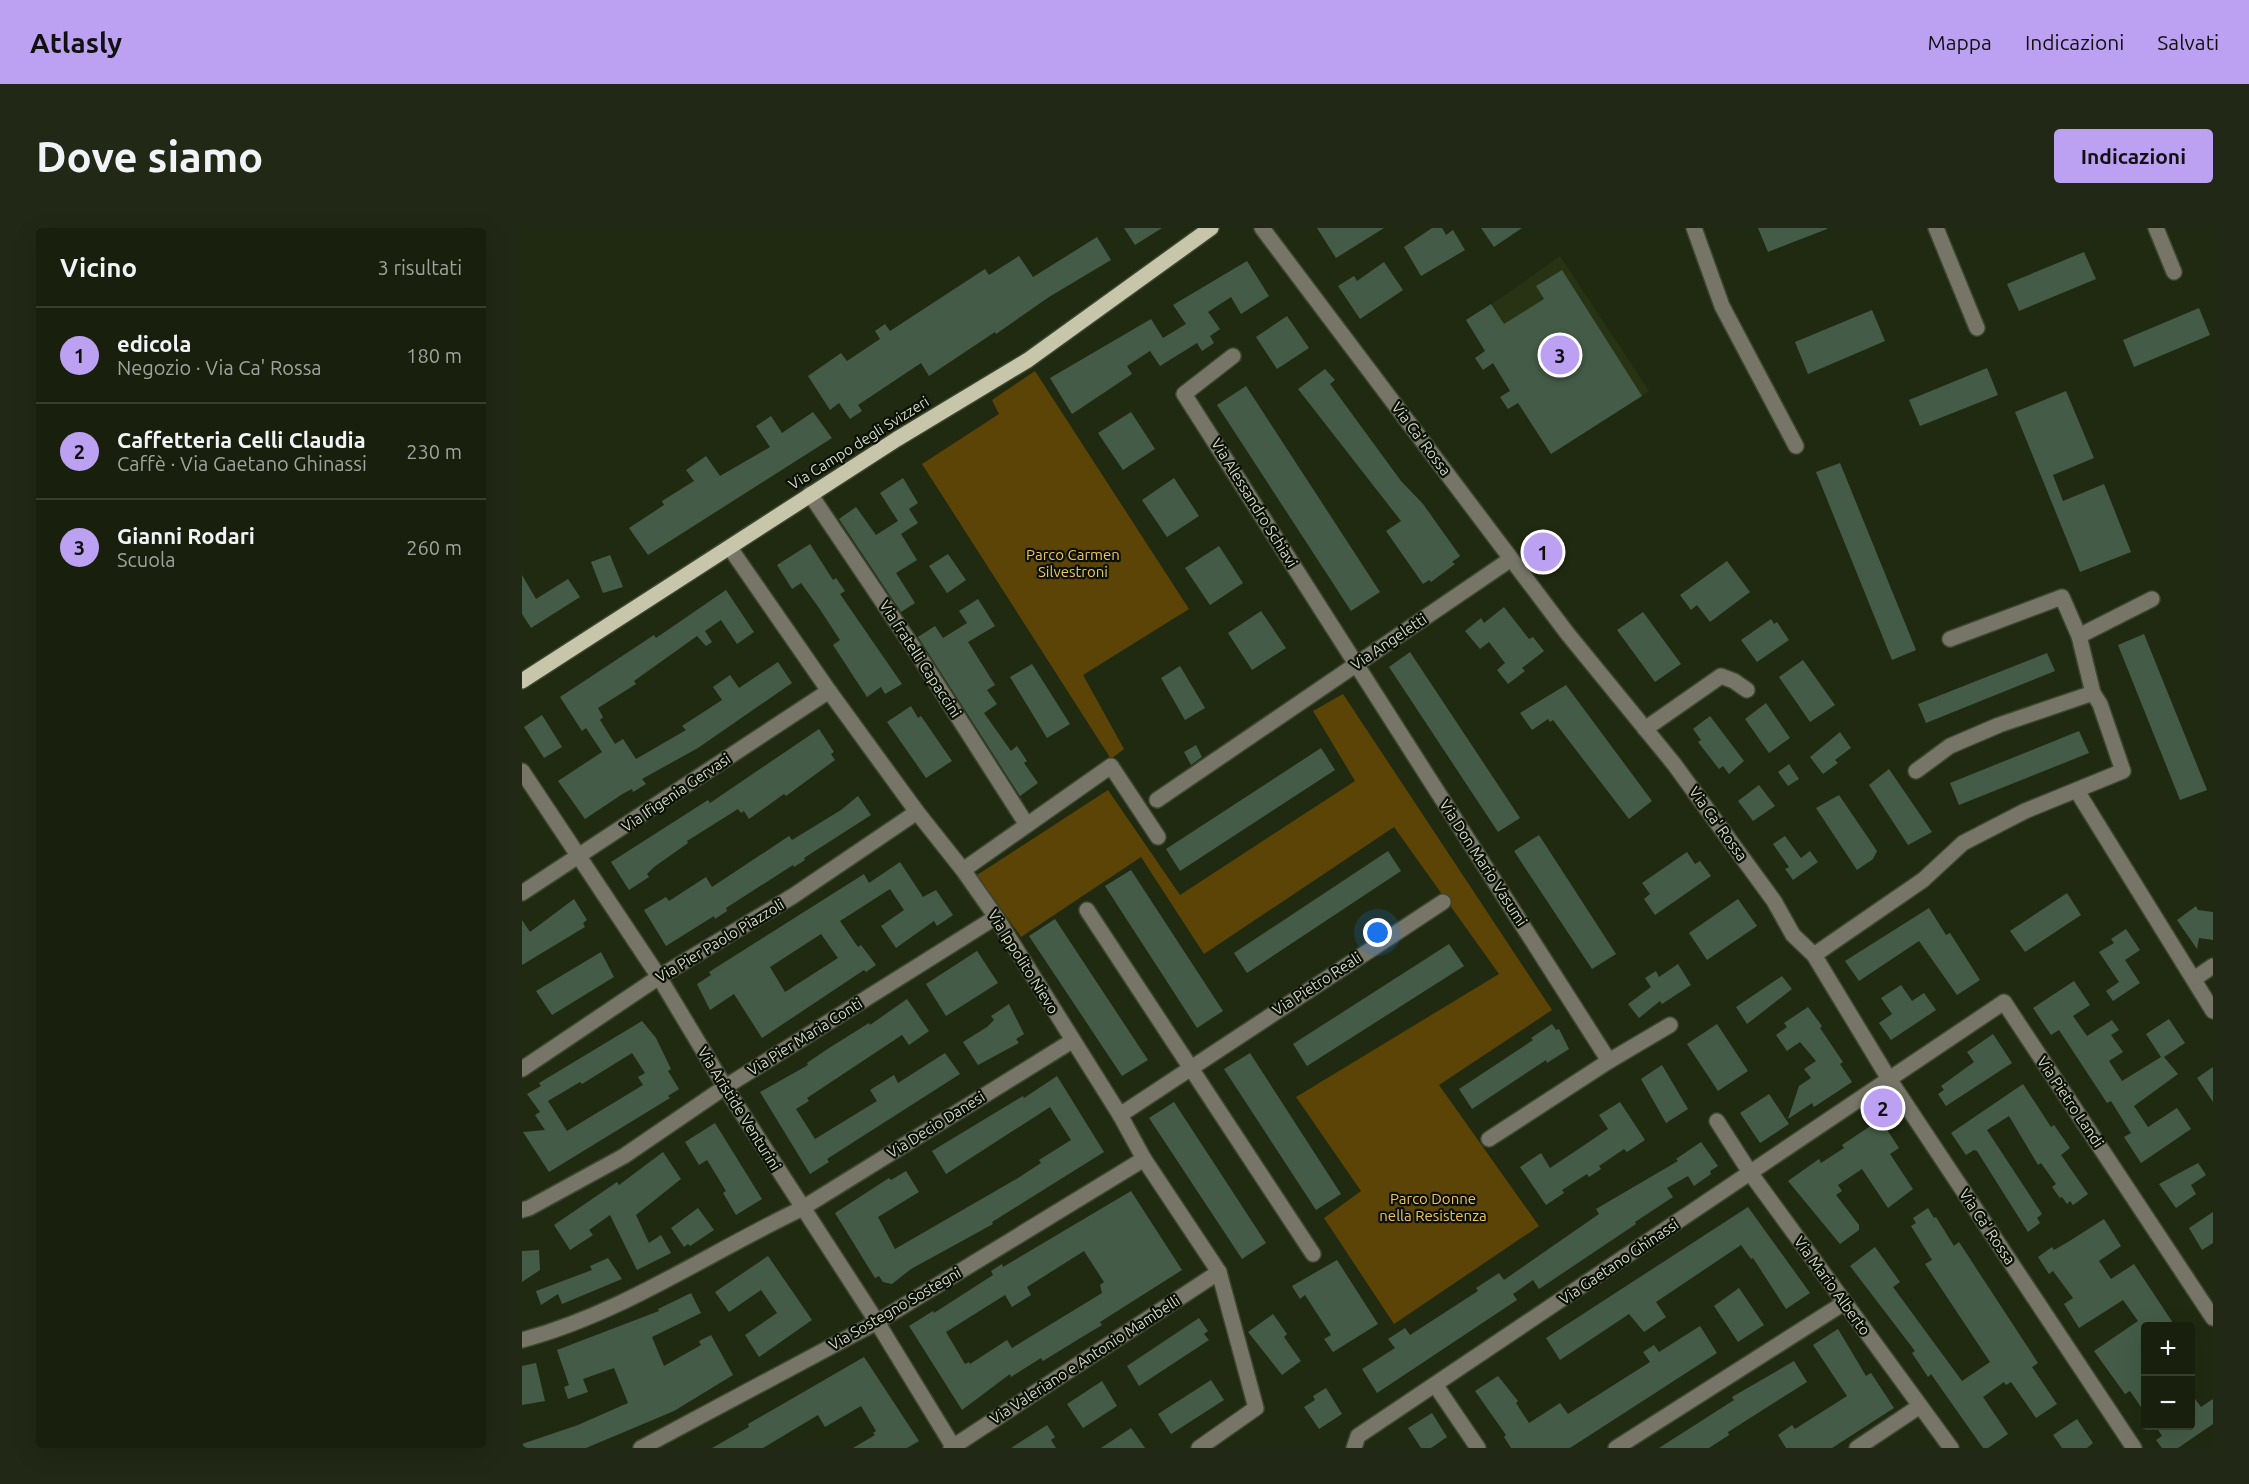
<!DOCTYPE html>
<html lang="it">
<head>
<meta charset="utf-8">
<style>
	body { margin:0; font-family:Ubuntu,sans-serif; background:#212816; color:#f1f3f6 }
	.controls { position:absolute; right:18px; bottom:18px; display:grid; overflow:hidden; border-radius:6px; box-shadow:0 6px 24px #0002 }
	.controls button { width:54px; height:54px; display:grid; place-items:center; padding:0; border:0; border-bottom:2px solid #363e2e; background:#18200d; color:#f1f3f6; font:30px sans-serif }
	.you { position:absolute; left:856px; top:705px; width:21px; height:21px; margin:-15px; border:4px solid #fff; border-radius:50%; background:#1a73e8; box-shadow:0 0 0 9px #1a73e833 }
	.badge { display:grid; place-items:center; width:39px; height:39px; border-radius:50%; background:#bca0f2; color:#111; font-size:20px; font-weight:700 }
	.pin { position:absolute; translate:-50% -50%; border:3px solid #fff; box-shadow:0 2px 6px #0006 }
	.list { margin:0; padding:0; list-style:none }
	h2 { display:flex; justify-content:space-between; align-items:center; height:78px; margin:0; padding:0 24px; font-size:26px }
	h2 small { font-size:20px; font-weight:400; color:#9fa39d }
	.list li { display:grid; grid-template-columns:39px 1fr auto; gap:18px; align-items:center; box-sizing:border-box; height:96px; padding:0 24px; border-top:2px solid #363e2e }
	.list b { display:block; font-size:22px; white-space:nowrap }
	.list p { margin:0; font-size:20px; white-space:nowrap; color:#9fa39d }
	.list em { font-size:20px; font-style:normal; color:#9fa39d }
	.map { position:relative; flex:none; width:1691px; height:1220px; overflow:hidden; border-radius:6px }
	header { display:flex; align-items:center; gap:36px; box-sizing:border-box; height:84px; padding:0 30px; background:#bca0f2; color:#111 }
	header strong { font-size:28px }
	nav { display:flex; gap:33px; margin-inline-start:auto; font-size:21px }
	.intro { display:flex; align-items:center; justify-content:space-between; box-sizing:border-box; height:144px; padding:0 36px }
	h1 { margin:0; font-size:42px }
	.button { padding:15px 27px; border-radius:6px; background:#bca0f2; color:#111; font-size:21px; font-weight:700 }
	main { display:flex; gap:36px; padding:0 36px }
	aside { flex:1; background:#18200d; border-radius:6px; box-shadow:0 6px 24px #0002 }
	.map>svg:first-child { display:block }
	.built { fill:#273313 }
	.green { fill:#5c4407 }
	.building { fill:#445c47; fill-rule:evenodd }
	.lines { fill:none; stroke-linecap:round; stroke-linejoin:round }
	.minor-casing { stroke:#3d462f; stroke-width:18 }
	.major-casing { stroke:#3d462f; stroke-width:18 }
	.minor { stroke:#767568; stroke-width:15 }
	.major { stroke:#c7c6aa; stroke-width:15 }
	.labels { text-anchor:middle; stroke-width:4.5; stroke-linejoin:round; paint-order:stroke }
	.street-label { font-size:15px; fill:#d3daca; stroke:#0c1106 }
	.park-label { font-size:15px; fill:#f2c360; stroke:#0c1106 }
</style>
</head>
<body>
<header>
<strong>Atlasly</strong>
<nav><a>Mappa</a><a>Indicazioni</a><a>Salvati</a></nav>
</header>
<div class="intro"><h1>Dove siamo</h1><a class="button">Indicazioni</a></div>
<main>
<aside>
<h2>Vicino<small>3 risultati</small></h2>
<ul class="list">
<li><span class="badge">1</span><div><b>edicola</b><p>Negozio · Via Ca' Rossa</p></div><em>180 m</em></li>
<li><span class="badge">2</span><div><b>Caffetteria Celli Claudia</b><p>Caffè · Via Gaetano Ghinassi</p></div><em>230 m</em></li>
<li><span class="badge">3</span><div><b>Gianni Rodari</b><p>Scuola</p></div><em>260 m</em></li>
</ul>
</aside>
<div class="map">
<svg width="1691" height="1220" viewBox="0 0 1691 1220">
	<rect width="100%" height="100%" fill="#202a11"/>
	<polygon class="built" points="1038,28 1127,163 1036,222 949,91"/>
	<g class="green">
		<polygon points="513,143 667,381 561,447 602,521 589,531 400,236 477,186 470,172"/>
		<polygon points="821,466 1030,782 917,857 1017,998 872,1096 802,990 839,963 774,869 977,746 872,599 682,726 619,629 499,709 455,647 586,562 658,667 833,553 791,483"/>
	</g>
	<g class="building">
		<polygon points="602,0 640,0 613,17"/>
		<polygon points="795,0 862,0 814,30"/>
		<polygon points="910,0 920,0 924,7 931,2 943,22 899,48 882,19"/>
		<polygon points="959,0 1000,0 972,19"/>
		<polygon points="1236,0 1305,0 1305,1 1246,24"/>
		<polygon points="575,9 589,32 527,69 474,106 473,104 407,148 399,135 336,177 340,183 328,191 317,175 308,182 286,148 319,125 325,133 358,111 353,103 363,96 368,103 463,41 467,47 497,28 511,49"/>
		<polygon points="1562,24 1574,51 1497,83 1485,56"/>
		<polygon points="725,33 747,68 719,86 709,69 686,84 698,101 688,108 692,115 680,123 675,115 638,138 628,123 605,138 610,146 550,186 528,150 629,91 641,110 664,96 651,77"/>
		<polygon points="862,34 881,62 838,91 816,58 832,48 835,53"/>
		<polygon points="1040,42 1120,168 1029,226 996,175 986,181 978,169 988,163 971,135 961,142 953,130 963,123 944,92 969,76 982,96 1022,71 1014,58"/>
		<polygon points="1677,80 1688,107 1612,139 1601,112"/>
		<polygon points="1350,82 1363,113 1286,146 1273,114"/>
		<polygon points="765,88 787,120 755,141 734,109"/>
		<polygon points="1465,140 1476,167 1398,198 1387,172"/>
		<polygon points="803,141 813,152 808,156 879,253 901,276 938,328 930,334 933,336 909,354 907,352 901,356 864,303 879,293 776,161"/>
		<polygon points="724,158 858,364 829,383 695,177"/>
		<polygon points="1544,163 1572,230 1531,247 1541,273 1582,256 1609,324 1558,344 1493,184"/>
		<polygon points="291,184 310,210 126,327 107,300 142,277 140,273 172,253 164,242 184,228 198,248 248,219 234,198 249,188 260,205"/>
		<polygon points="609,184 633,221 601,242 576,205"/>
		<polygon points="1318,235 1394,422 1370,432 1294,244"/>
		<polygon points="381,250 396,275 387,281 396,295 379,306 395,332 374,345 393,375 379,384 317,291 334,279 354,307 376,293 358,265"/>
		<polygon points="652,250 677,288 645,309 620,272"/>
		<polygon points="288,316 311,352 314,350 323,363 318,366 380,456 363,466 359,459 345,469 311,417 318,412 297,380 279,355 270,361 255,337"/>
		<polygon points="697,318 721,355 688,377 663,340"/>
		<polygon points="426,326 444,352 425,365 407,338"/>
		<polygon points="88,327 101,359 81,365 69,334"/>
		<polygon points="1205,333 1228,364 1188,394 1175,377 1169,382 1158,367"/>
		<polygon points="0,347 14,371 46,351 58,369 9,400 0,386"/>
		<polygon points="204,362 232,404 215,416 199,392 183,403 190,414 184,418 175,408 112,453 114,456 76,480 81,489 78,492 93,516 101,511 114,531 164,502 160,498 200,472 191,459 208,447 217,460 256,434 270,455 176,520 120,551 124,556 111,564 110,561 102,565 63,591 36,553 80,524 64,500 60,503 38,469 132,407 134,410"/>
		<polygon points="456,371 473,398 446,414 473,457 465,462 475,476 462,485 489,523 495,518 505,533 502,535 516,555 498,568 396,409 413,398 421,410 445,395 437,383"/>
		<polygon points="982,379 1007,411 1011,409 1022,423 1000,440 1003,443 986,456 975,442 983,435 967,414 958,421 943,403 959,390 962,395"/>
		<polygon points="739,383 764,420 730,442 706,405"/>
		<polygon points="1121,384 1159,436 1133,454 1095,402"/>
		<polygon points="1249,391 1252,396 1255,394 1267,412 1235,434 1219,412"/>
		<polygon points="1622,406 1685,562 1658,572 1596,417"/>
		<polygon points="888,424 998,590 976,604 867,439"/>
		<polygon points="1525,425 1533,443 1404,495 1396,476"/>
		<polygon points="1281,432 1313,477 1288,494 1257,449"/>
		<polygon points="510,436 548,496 525,510 488,449"/>
		<polygon points="658,438 683,480 663,492 639,450"/>
		<polygon points="1044,457 1130,573 1107,591 1031,492 1028,494 1026,491 1010,502 998,485"/>
		<polygon points="1244,475 1268,510 1247,525 1223,491"/>
		<polygon points="389,478 396,490 399,488 430,533 404,550 365,494"/>
		<polygon points="20,487 40,519 22,530 2,499"/>
		<polygon points="1188,488 1222,533 1207,546 1201,538 1197,541 1176,514 1179,512 1171,501"/>
		<polygon points="297,501 312,524 309,526 313,532 264,568 262,566 227,591 222,583 219,585 216,581 165,613 166,615 132,639 125,646 127,649 107,662 89,634 186,572 188,575"/>
		<polygon points="1557,503 1567,525 1437,577 1428,555"/>
		<polygon points="1318,504 1329,520 1313,532 1316,535 1301,546 1288,529"/>
		<polygon points="674,517 680,529 669,537 662,524"/>
		<polygon points="799,520 813,542 658,643 644,621"/>
		<polygon points="1267,536 1277,551 1266,558 1256,544"/>
		<polygon points="1367,541 1410,604 1386,617 1347,557"/>
		<polygon points="1237,557 1253,578 1231,593 1216,573"/>
		<polygon points="1317,567 1355,623 1351,631 1335,642 1294,580"/>
		<polygon points="336,568 349,587 282,630 283,632 272,639 271,637 204,680 205,683 193,691 192,688 144,718 122,682 144,669 147,673 184,649 190,659 267,608 270,612 319,582"/>
		<polygon points="1017,607 1094,726 1070,741 992,623"/>
		<polygon points="1263,608 1279,630 1288,623 1296,634 1271,652 1263,641 1267,639 1251,616"/>
		<polygon points="866,623 879,643 725,745 712,725"/>
		<polygon points="1165,624 1173,636 1178,633 1189,648 1133,687 1122,671 1128,666 1120,655"/>
		<path d="M378,634L401,669L414,662L431,687L415,698L412,693L374,720L359,698L382,682L368,661L318,693L336,719L339,717L354,737L344,744L342,742L240,810L212,766L188,782L175,756L189,747L187,744L342,646L347,655ZM299,706L316,730L263,764L248,739Z"/>
		<polygon points="609,642 701,783 675,800 583,658"/>
		<polygon points="1545,665 1559,687 1503,724 1488,703"/>
		<polygon points="52,671 65,692 61,695 63,699 0,737 0,692 8,704"/>
		<polygon points="1216,671 1235,698 1185,732 1167,705"/>
		<polygon points="1674,678 1676,682 1691,684 1691,712 1677,710 1675,721 1655,692"/>
		<polygon points="1407,680 1424,707 1428,705 1458,752 1435,767 1397,713 1337,753 1323,733"/>
		<polygon points="533,691 626,832 600,848 507,708"/>
		<polygon points="1604,701 1618,722 1603,732 1618,755 1591,773 1584,763 1597,754 1577,724 1592,715 1589,711"/>
		<polygon points="927,716 942,738 785,838 771,816"/>
		<polygon points="455,723 476,755 424,788 404,756"/>
		<polygon points="79,724 92,749 30,787 14,763"/>
		<polygon points="1156,736 1169,757 1140,776 1138,773 1117,790 1106,776 1129,759 1123,750 1134,743 1137,749"/>
		<polygon points="1260,748 1270,761 1225,796 1214,779"/>
		<polygon points="1552,753 1568,777 1551,788 1565,808 1590,792 1597,802 1589,807 1601,824 1587,833 1600,853 1639,829 1624,806 1647,791 1663,815 1642,829 1656,846 1612,878 1626,899 1655,880 1669,901 1619,935 1602,909 1609,905 1589,873 1585,875 1537,802 1529,807 1511,780"/>
		<polygon points="1379,757 1390,773 1402,765 1414,782 1369,812 1357,795 1370,786 1359,770"/>
		<polygon points="385,771 407,803 387,817 380,807 285,870 287,873 274,881 293,911 355,873 348,862 372,847 376,855 423,825 438,846 305,931 307,934 288,946 238,864 286,837 285,835 307,820 347,795 348,797"/>
		<polygon points="487,776 502,806 494,811 497,815 456,837 441,814 465,799 472,792 469,788"/>
		<polygon points="1286,779 1300,798 1298,800 1321,834 1318,836 1330,854 1292,879 1290,875 1266,891 1277,858 1289,850 1282,841 1294,833 1278,814 1265,823 1254,807 1265,799 1262,795"/>
		<path d="M120,793L134,810L149,841L146,843L157,861L146,868L148,870L27,944L1,904L23,902L13,887L18,884L5,866L19,858L17,855ZM110,825L123,845L116,849L121,857L45,903L26,873L58,854L60,856Z"/>
		<polygon points="1030,796 1034,802 1037,801 1047,821 1025,835 1024,832 950,881 937,861 1011,812 1009,810"/>
		<polygon points="1195,796 1226,843 1196,863 1165,816"/>
		<polygon points="1471,806 1490,835 1424,878 1416,866 1422,862 1419,858 1452,834 1445,824"/>
		<polygon points="728,825 819,966 794,982 702,841"/>
		<polygon points="1140,837 1166,881 1144,895 1119,851"/>
		<polygon points="1691,839 1691,874 1675,850"/>
		<polygon points="535,848 582,924 470,994 471,996 389,1041 370,1056 361,1054 357,1048 353,1050 313,985 367,950 369,952 384,943 397,964 356,989 373,1021 496,950 519,935 517,932 549,912 528,879 424,946 410,923 501,868 502,870"/>
		<polygon points="1501,856 1529,899 1532,897 1548,920 1539,927 1566,966 1551,977 1548,973 1545,976 1540,969 1538,970 1530,959 1534,956 1519,935 1516,937 1487,888 1465,902 1520,986 1515,990 1518,995 1506,1004 1455,923 1452,922 1444,927 1429,905"/>
		<polygon points="1247,866 1267,896 1238,915 1218,885"/>
		<polygon points="652,874 744,1015 720,1031 627,890"/>
		<polygon points="1098,874 1123,912 1105,924 1102,921 1077,938 1079,941 1067,949 1065,946 1040,962 1042,965 1024,977 998,939 1019,925 1028,940 1061,918 1086,901 1077,887"/>
		<polygon points="1360,894 1377,920 1368,926 1391,961 1366,980 1340,941 1316,957 1320,963 1314,967 1337,997 1337,1002 1318,1016 1266,953 1297,931 1299,935 1322,920 1320,917 1350,897 1351,900"/>
		<polygon points="193,895 240,971 214,987 201,965 204,963 185,932 177,937 163,914"/>
		<polygon points="1179,914 1196,938 1188,943 1189,946 1172,958 1166,948 1145,960 1151,969 1113,994 1114,996 1017,1061 1011,1052 991,1066 995,1072 855,1165 840,1141 873,1120 866,1111 883,1100 888,1107 956,1063 954,1060 977,1045 982,1052 1077,986 1074,981 1156,933 1154,931"/>
		<polygon points="141,924 159,951 114,987 127,1015 139,1007 149,1025 115,1042 88,987 67,1002 71,1007 48,1022 32,997 95,954 97,957"/>
		<polygon points="1676,935 1684,947 1669,957 1674,966 1654,980 1637,956"/>
		<path d="M609,963L660,1042L578,1094L580,1097L560,1109L521,1133L519,1130L489,1149L488,1146L440,1182L387,1098L411,1083L412,1085L471,1047L469,1043L480,1036L481,1039ZM562,1023L582,1054L578,1057L580,1065L490,1120L485,1112L448,1136L447,1134L443,1136L424,1104L483,1067L490,1079L509,1067L505,1059Z"/>
		<polygon points="1226,979 1288,1065 1264,1081 1231,1030 1229,1031 1219,1017 1134,1074 1144,1089 1122,1104 1107,1086 1038,1132 1024,1110"/>
		<polygon points="176,980 192,1002 168,1018 166,1016 162,1019 149,1000"/>
		<polygon points="1406,980 1412,990 1414,989 1432,1018 1437,1014 1516,1135 1510,1139 1535,1176 1514,1190 1489,1154 1484,1157 1482,1154 1461,1169 1486,1206 1466,1220 1461,1220 1409,1146 1406,1149 1390,1125 1393,1123 1328,1038 1353,1019 1378,1054 1371,1059 1440,1153 1468,1134 1403,1036 1410,1032 1389,998 1394,995 1391,990"/>
		<polygon points="1691,984 1691,1015 1680,1022 1667,1000"/>
		<polygon points="1582,991 1599,1018 1577,1033 1589,1051 1612,1036 1653,1098 1623,1098 1623,1185 1608,1163 1603,1166 1572,1123 1616,1093 1601,1072 1557,1100 1542,1076 1551,1070 1531,1043 1527,1046 1516,1029 1530,1019 1532,1022 1546,1014"/>
		<polygon points="17,1022 18,1042 0,1054 0,1023"/>
		<polygon points="246,1028 290,1092 237,1129 223,1107 255,1085 239,1062 207,1084 193,1064"/>
		<polygon points="86,1030 100,1051 40,1076 36,1066 19,1077 14,1063 70,1042 68,1038"/>
		<polygon points="815,1032 856,1096 811,1124 802,1111 809,1107 783,1067 778,1071 770,1058"/>
		<polygon points="1217,1060 1242,1097 1216,1114 1192,1078"/>
		<polygon points="169,1065 179,1085 130,1109 142,1138 179,1117 177,1113 189,1107 211,1147 152,1183 64,1220 0,1220 0,1216 56,1197 106,1175 92,1140 61,1151 66,1164 46,1171 42,1159 47,1157 35,1122 137,1083 136,1081"/>
		<polygon points="751,1086 765,1106 762,1109 779,1133 760,1147 726,1104"/>
		<polygon points="677,1090 686,1103 682,1106 687,1112 617,1158 605,1138"/>
		<polygon points="1178,1098 1195,1125 1048,1220 989,1220 982,1209 984,1207 953,1163 976,1148 996,1173 994,1175 1007,1195 1038,1175 1046,1186 1128,1134 1121,1124 1132,1117 1137,1124"/>
		<polygon points="1316,1101 1344,1148 1349,1145 1372,1180 1310,1220 1264,1220 1256,1207 1270,1197 1273,1201 1325,1168 1291,1117"/>
		<polygon points="342,1129 397,1213 385,1220 331,1220 353,1207 351,1205 354,1203 339,1178 303,1199 296,1187 241,1220 190,1220 227,1199 226,1196"/>
		<polygon points="1272,1133 1285,1154 1206,1204 1207,1207 1187,1220 1137,1220 1212,1172 1210,1169"/>
		<polygon points="14,1135 23,1173 0,1177 0,1138"/>
		<polygon points="689,1152 702,1172 649,1206 636,1186"/>
		<polygon points="580,1153 595,1178 561,1200 545,1176"/>
		<polygon points="804,1160 820,1186 797,1201 782,1179 793,1172 791,1168"/>
		<polygon points="1668,1164 1679,1179 1691,1171 1691,1196 1656,1220 1640,1220 1634,1212 1640,1208 1633,1197 1668,1197"/>
		<polygon points="910,1185 925,1209 909,1220 899,1220 886,1200"/>
		<polygon points="1555,1191 1571,1215 1565,1220 1540,1220 1531,1207"/>
		<polygon points="525,1197 533,1209 529,1212 534,1220 489,1220"/>
		<polygon points="609,1200 623,1220 579,1220"/>
	</g>
	<g class="lines">
		<defs>
			<g id="minor">
				<polyline points="740,0 1045,405 1152,536 1252,673 1271,707 1292,727 1367,851 1612,1220"/>
				<polyline points="1172,0 1200,78 1274,218"/>
				<polyline points="1414,0 1455,100"/>
				<polyline points="1634,0 1652,44"/>
				<polyline points="711,128 662,166 1087,833 967,911"/>
				<polyline points="288,266 395,425 505,597"/>
				<polyline points="208,320 307,463 395,584 441,642 474,689 598,887 622,931 697,1044 734,1180 677,1220"/>
				<polyline points="1557,408 1630,371"/>
				<polyline points="1123,501 1199,448 1212,453 1225,462"/>
				<polyline points="0,543 137,749 203,859 355,1094 432,1220"/>
				<polyline points="1394,543 1428,518 1477,497 1571,465"/>
				<polyline points="1555,563 1691,783"/>
				<polyline points="635,572 989,331"/>
				<polyline points="441,642 589,538 636,609"/>
				<polyline points="0,665 307,463"/>
				<polyline points="565,682 791,1026"/>
				<polyline points="1292,727 1401,652 1441,615 1503,583 1601,543 1578,476 1571,465 1557,408 1540,369 1428,411"/>
				<polyline points="1672,751 1691,738"/>
				<polyline points="1087,833 1148,797"/>
				<polyline points="0,841 137,749 271,668 395,584"/>
				<polyline points="598,887 921,674"/>
				<polyline points="1195,893 1229,946 1429,1220"/>
				<polyline points="0,982 7,980 102,928 203,859 474,689"/>
				<path d="M0,1112C101,1085 186,1025 279,981L550,813"/>
				<polyline points="914,1158 956,1220"/>
				<polyline points="119,1220 355,1094 622,931"/>
				<polyline points="429,1220 697,1044"/>
				<polyline points="832,1220 836,1208 1482,774 1691,1090"/>
				<polyline points="1094,1220 1322,1075"/>
				<polyline points="1335,1220 1398,1178"/>
			</g>
			<polyline id="major" points="0,453 375,211 506,132 689,0"/>
		</defs>
		<use href="#minor" class="minor-casing"/>
		<use href="#major" class="major-casing"/>
		<use href="#minor" class="minor"/>
		<use href="#major" class="major"/>
	</g>
	<g class="labels">
		<g class="street-label">
			<text transform="translate(899 211) rotate(53)" y="5">Via Ca' Rossa</text>
			<text transform="translate(337 215) rotate(-32)" y="5">Via Campo degli Svizzeri</text>
			<text transform="translate(732 275) rotate(58)" y="5">Via Alessandro Schiavi</text>
			<text transform="translate(867 414) rotate(-34)" y="5">Via Angeletti</text>
			<text transform="translate(398 431) rotate(57)" y="5">Via fratelli Capaccini</text>
			<text transform="translate(154 565) rotate(-34)" y="5">Via Ifigenia Gervasi</text>
			<text transform="translate(1196 596) rotate(54)" y="5">Via Ca' Rossa</text>
			<text transform="translate(961 635) rotate(57)" y="5">Via Don Mario Vasumi</text>
			<text transform="translate(198 713) rotate(-31)" y="5">Via Pier Paolo Piazzoli</text>
			<text transform="translate(501 734) rotate(58)" y="5">Via Ippolito Nievo</text>
			<text transform="translate(795 756) rotate(-33)" y="5">Via Pietro Reali</text>
			<text transform="translate(283 809) rotate(-32)" y="5">Via Pier Maria Conti</text>
			<text transform="translate(1548 874) rotate(56)" y="5">Via Pietro Landi</text>
			<text transform="translate(217 881) rotate(58)" y="5">Via Aristide Venturini</text>
			<text transform="translate(414 897) rotate(-32)" y="5">Via Decio Danesi</text>
			<text transform="translate(1465 999) rotate(56)" y="5">Via Ca' Rossa</text>
			<text transform="translate(1097 1034) rotate(-34)" y="5">Via Gaetano Ghinassi</text>
			<text transform="translate(1310 1058) rotate(54)" y="5">Via Mario Alberto</text>
			<text transform="translate(373 1081) rotate(-30)" y="5">Via Sostegno Sostegni</text>
			<text transform="translate(563 1132) rotate(-33)" y="5">Via Valeriano e Antonio Mambelli</text>
		</g>
		<g class="park-label">
			<text x="551" y="332">Parco Carmen<tspan x="551" dy="17">Silvestroni</tspan></text>
			<text x="911" y="976">Parco Donne<tspan x="911" dy="17">nella Resistenza</tspan></text>
		</g>
	</g>
</svg>
<div class="controls">
<button>+</button>
<button>−</button>
</div>
<div class="you"></div>
<div class="pin badge" style="left:1021px;top:324px">1</div>
<div class="pin badge" style="left:1361px;top:880px">2</div>
<div class="pin badge" style="left:1038px;top:127px">3</div>
</div>
</main>
</body>
</html>
